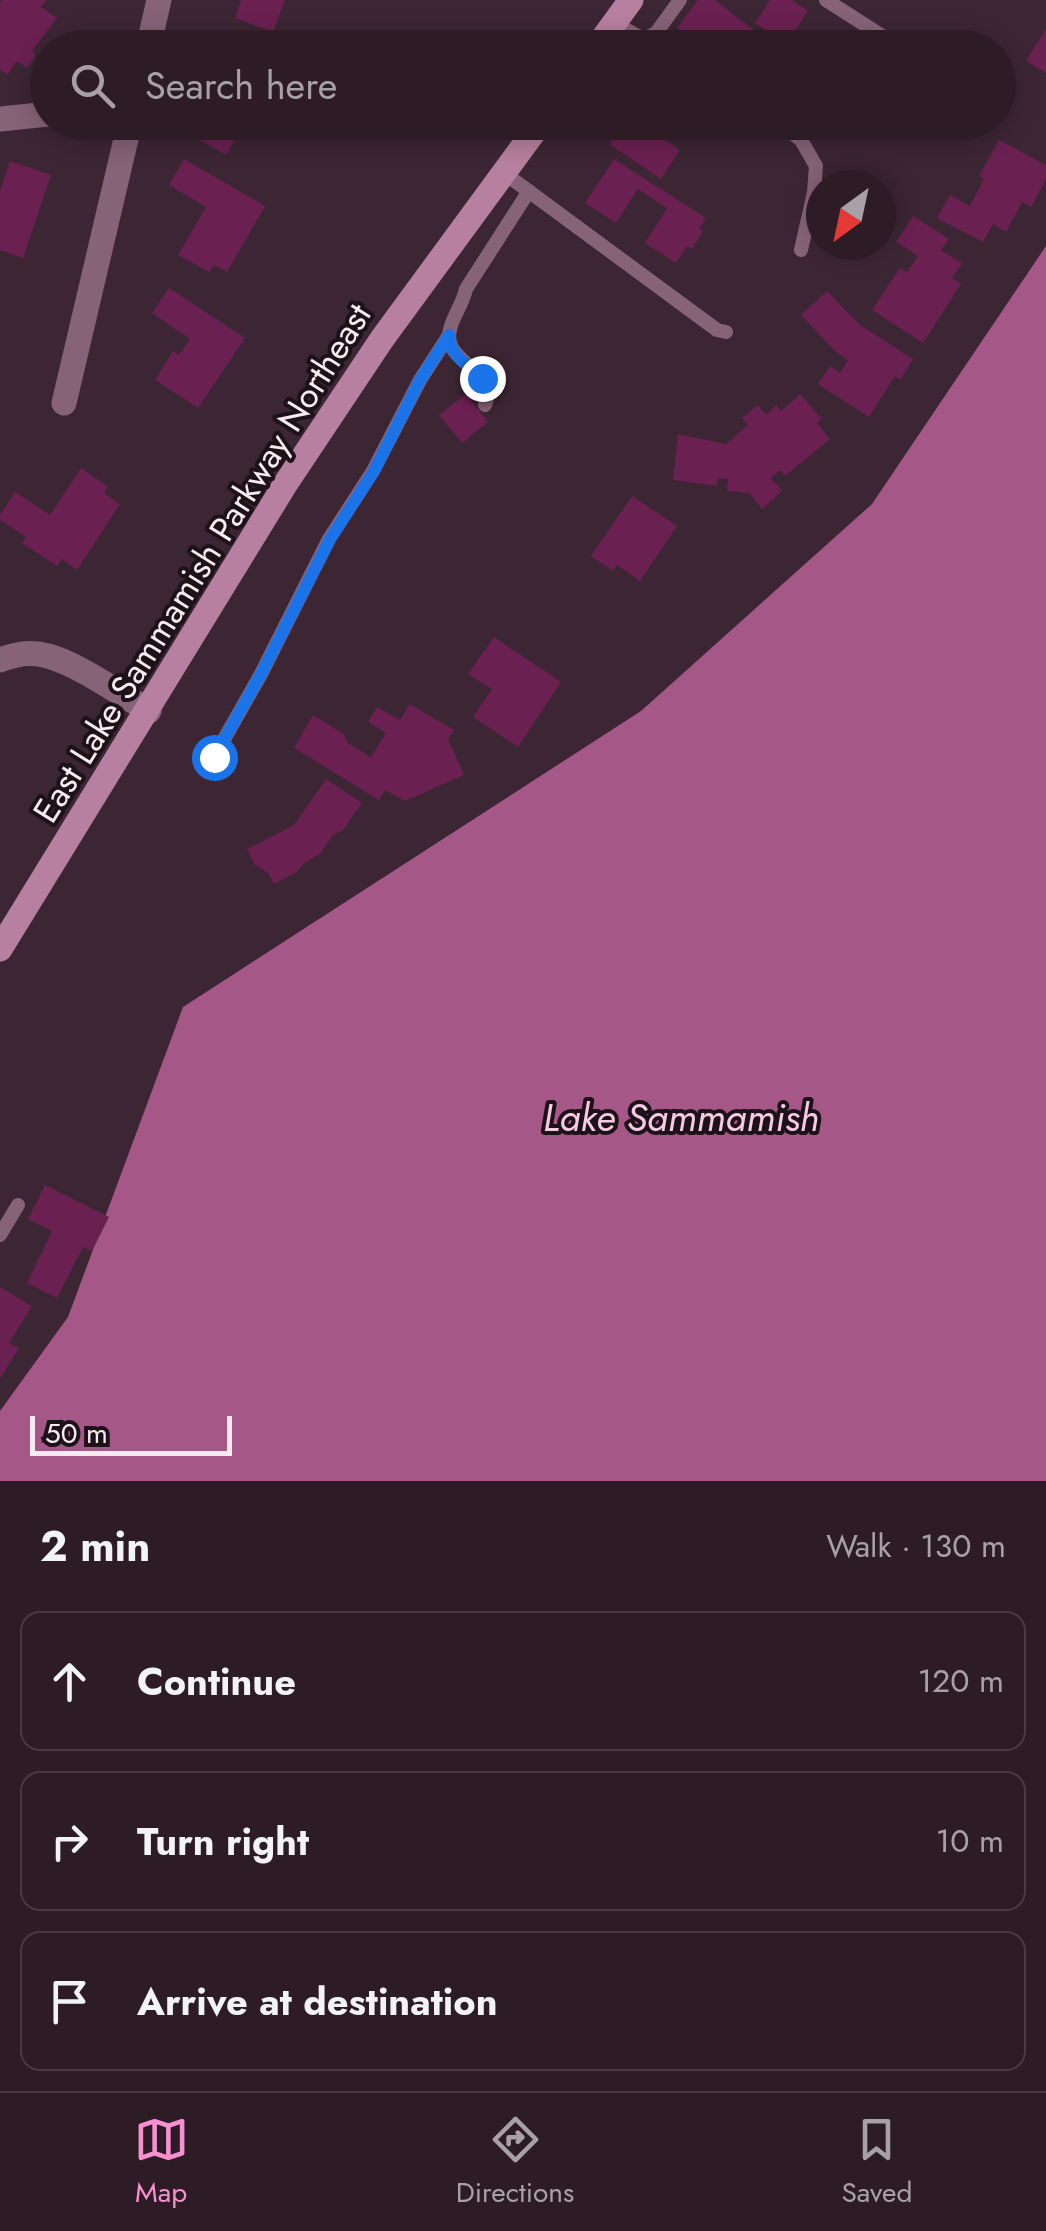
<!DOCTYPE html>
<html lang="en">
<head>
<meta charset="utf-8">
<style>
	body { margin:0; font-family:Jost,sans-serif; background:#35252e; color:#f1f3f6 }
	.compass { position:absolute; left:806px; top:170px; width:90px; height:90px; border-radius:50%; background:#2d1c26; box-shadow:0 5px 25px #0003; rotate:213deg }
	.scale { position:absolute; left:30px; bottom:25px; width:202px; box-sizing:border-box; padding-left:10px; border:5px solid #f9eaf2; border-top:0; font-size:28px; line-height:35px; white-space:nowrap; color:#f9eaf2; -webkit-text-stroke:8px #1c1218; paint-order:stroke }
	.stop { position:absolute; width:30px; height:30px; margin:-22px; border:8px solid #1a73e8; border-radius:50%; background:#fff }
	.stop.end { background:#1a73e8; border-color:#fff; box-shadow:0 2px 10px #0008 }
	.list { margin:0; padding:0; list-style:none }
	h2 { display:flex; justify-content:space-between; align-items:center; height:130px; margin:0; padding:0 40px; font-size:42px }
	h2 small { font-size:32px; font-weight:400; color:#a7a1a7 }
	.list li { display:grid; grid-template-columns:65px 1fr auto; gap:30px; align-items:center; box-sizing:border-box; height:140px; margin:0 20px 20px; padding:0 20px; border:2px solid #483a43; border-radius:20px }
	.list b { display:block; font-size:38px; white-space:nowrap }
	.list em { font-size:32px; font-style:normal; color:#a7a1a7 }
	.icon { flex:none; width:55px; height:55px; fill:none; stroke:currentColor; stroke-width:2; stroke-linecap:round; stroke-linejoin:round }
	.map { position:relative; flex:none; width:1046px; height:1481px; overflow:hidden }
	.search { position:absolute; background:#2d1c26; box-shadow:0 5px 25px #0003; left:30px; right:30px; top:30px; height:110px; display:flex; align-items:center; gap:25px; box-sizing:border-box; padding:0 35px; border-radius:55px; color:#a7a1a7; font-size:38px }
	.sheet { height:610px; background:#2d1c26 }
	nav { display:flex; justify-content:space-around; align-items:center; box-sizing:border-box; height:140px; border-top:2px solid #483a43; background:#2d1c26; font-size:28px; color:#a7a1a7 }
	nav a { display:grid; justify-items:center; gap:5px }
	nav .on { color:#f790cf }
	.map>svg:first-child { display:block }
	.water { fill:#a55787 }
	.building { fill:#6a2051 }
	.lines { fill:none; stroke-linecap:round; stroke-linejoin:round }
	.service { stroke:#866377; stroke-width:14 }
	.minor { stroke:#866377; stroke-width:25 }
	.secondary { stroke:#b780a0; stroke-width:25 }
	.route { stroke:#1a73e8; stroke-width:12 }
	.labels { text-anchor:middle; stroke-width:8; stroke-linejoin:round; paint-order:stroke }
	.street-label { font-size:35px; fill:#f9eaf2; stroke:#1c1218 }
	.water-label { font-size:38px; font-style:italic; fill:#f6cae3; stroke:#1c1218 }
</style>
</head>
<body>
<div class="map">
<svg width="1046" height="1481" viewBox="0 0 1046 1481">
	<rect width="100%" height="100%" fill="#3c2633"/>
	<polygon class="water" points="1046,246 1046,1481 0,1481 0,1411 68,1317 183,1007 641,711 872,504"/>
	<g class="building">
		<polygon points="2,0 47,0 41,7 57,18 32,51 36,55 27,68 17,61 7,75 0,69 0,3"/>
		<polygon points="241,0 285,0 273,32 235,18"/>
		<polygon points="698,0 715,0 755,31 743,48 704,48 677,28"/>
		<polygon points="770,0 792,0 808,11 786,44 755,23"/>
		<polygon points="1046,29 1046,73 1026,61"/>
		<polygon points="193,122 245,122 226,155 187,133"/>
		<polygon points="624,122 668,122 659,136 680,150 661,179 609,144"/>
		<polygon points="999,140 1046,165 1046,179 1031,207 1022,202 1006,232 993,224 983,242 937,218 950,195 970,206 984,179 979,176"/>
		<polygon points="184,159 265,206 227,272 214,265 209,272 178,255 206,207 169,185"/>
		<polygon points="614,159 706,218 699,229 703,231 692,249 687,246 676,263 645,243 667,208 638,189 616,223 585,203"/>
		<polygon points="10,161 51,175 23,258 0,250 0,191"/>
		<polygon points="913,216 949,239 941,250 962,263 952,278 961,284 923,343 872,310 900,268 907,272 918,256 896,242"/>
		<polygon points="169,288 245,338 198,408 155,380 173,351 179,355 190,339 152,313"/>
		<polygon points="827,291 860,325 913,359 901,379 895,376 869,417 818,384 830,366 840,373 848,360 836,352 801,315"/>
		<polygon points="466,394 488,422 462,443 439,415"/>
		<polygon points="800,394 822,419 817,423 830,439 785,476 780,470 771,478 782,491 762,509 749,493 727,491 728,479 718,478 717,486 673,480 678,434 726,444 748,425 742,418 758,405 766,415 776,405 781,411"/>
		<polygon points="81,468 108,487 104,493 120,504 77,570 62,559 57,566 22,543 26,537 0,520 0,515 15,492 50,515"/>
		<polygon points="632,496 677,526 640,581 617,565 613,571 591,556"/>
		<polygon points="494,637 561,682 518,747 473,717 492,689 468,674"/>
		<polygon points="410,704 454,730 448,739 464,775 405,801 385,790 379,800 294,748 313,715 344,734 348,743 371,757 386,733 368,722 377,707 400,720"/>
		<polygon points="326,779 362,803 343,830 333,835 320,854 303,864 297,872 274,884 268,873 254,864 247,849 294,825"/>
		<polygon points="45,1185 109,1217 92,1251 83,1247 57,1298 27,1283 52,1231 28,1219"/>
		<polygon points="0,1287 32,1306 9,1343 19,1348 0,1379"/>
	</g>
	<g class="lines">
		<g class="service">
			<polyline points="826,0 901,48"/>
			<polyline points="614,23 643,39 656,33 680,0"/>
			<polyline points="656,33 675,48"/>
			<polyline points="778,122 801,140 816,166 814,192 801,250"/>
			<polyline points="504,173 717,330 726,332"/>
			<path d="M485,405L489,392C489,391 482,379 481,378C467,360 442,352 451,326C455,313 463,303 466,289L529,191"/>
			<polyline points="214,757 261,674 329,539 373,471 420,380 449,335"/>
			<polyline points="0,1235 18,1205"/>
		</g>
		<g class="minor">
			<polyline points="148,48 159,0"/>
			<polyline points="0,119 48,114"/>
			<polyline points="64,403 130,122"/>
			<path d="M0,660C15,654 32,651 48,656C76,663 122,695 149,711"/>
		</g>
		<g class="secondary">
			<polyline points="596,48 631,0"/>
			<polyline points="0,949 286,483 382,339 541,122"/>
		</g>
	</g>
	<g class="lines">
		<path class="route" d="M214,757L261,674L330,539L374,471L420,380L449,335C448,354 469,366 482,378"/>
	</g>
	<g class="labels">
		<g class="street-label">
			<text transform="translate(202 563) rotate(-58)" y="12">East Lake Sammamish Parkway Northeast</text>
		</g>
		<g class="water-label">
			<text x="681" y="1131">Lake Sammamish</text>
		</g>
	</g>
</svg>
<svg class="compass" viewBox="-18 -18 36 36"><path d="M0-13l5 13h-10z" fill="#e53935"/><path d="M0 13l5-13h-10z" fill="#a7a1a7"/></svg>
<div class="scale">50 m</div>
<div class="stop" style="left:214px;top:757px"></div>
<div class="stop end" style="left:482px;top:378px"></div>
<div class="search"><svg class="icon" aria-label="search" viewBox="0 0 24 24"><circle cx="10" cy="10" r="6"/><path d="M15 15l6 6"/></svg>Search here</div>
</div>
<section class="sheet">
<h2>2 min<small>Walk · 130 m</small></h2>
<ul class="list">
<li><svg class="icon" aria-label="ahead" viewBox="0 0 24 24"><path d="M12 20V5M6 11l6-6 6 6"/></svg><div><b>Continue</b></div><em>120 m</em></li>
<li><svg class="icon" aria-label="right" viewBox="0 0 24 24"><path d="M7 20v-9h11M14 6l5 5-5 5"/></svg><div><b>Turn right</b></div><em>10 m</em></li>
<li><svg class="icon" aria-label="arrive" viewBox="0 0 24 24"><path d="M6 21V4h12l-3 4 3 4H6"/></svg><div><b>Arrive at destination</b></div></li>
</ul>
</section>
<nav>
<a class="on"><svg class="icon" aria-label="map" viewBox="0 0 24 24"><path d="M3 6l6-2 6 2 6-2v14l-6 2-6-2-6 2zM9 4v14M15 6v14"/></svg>Map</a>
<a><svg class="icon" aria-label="directions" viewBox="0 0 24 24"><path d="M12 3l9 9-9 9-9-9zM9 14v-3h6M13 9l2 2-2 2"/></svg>Directions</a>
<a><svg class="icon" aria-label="saved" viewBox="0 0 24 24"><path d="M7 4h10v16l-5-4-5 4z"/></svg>Saved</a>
</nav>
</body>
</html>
